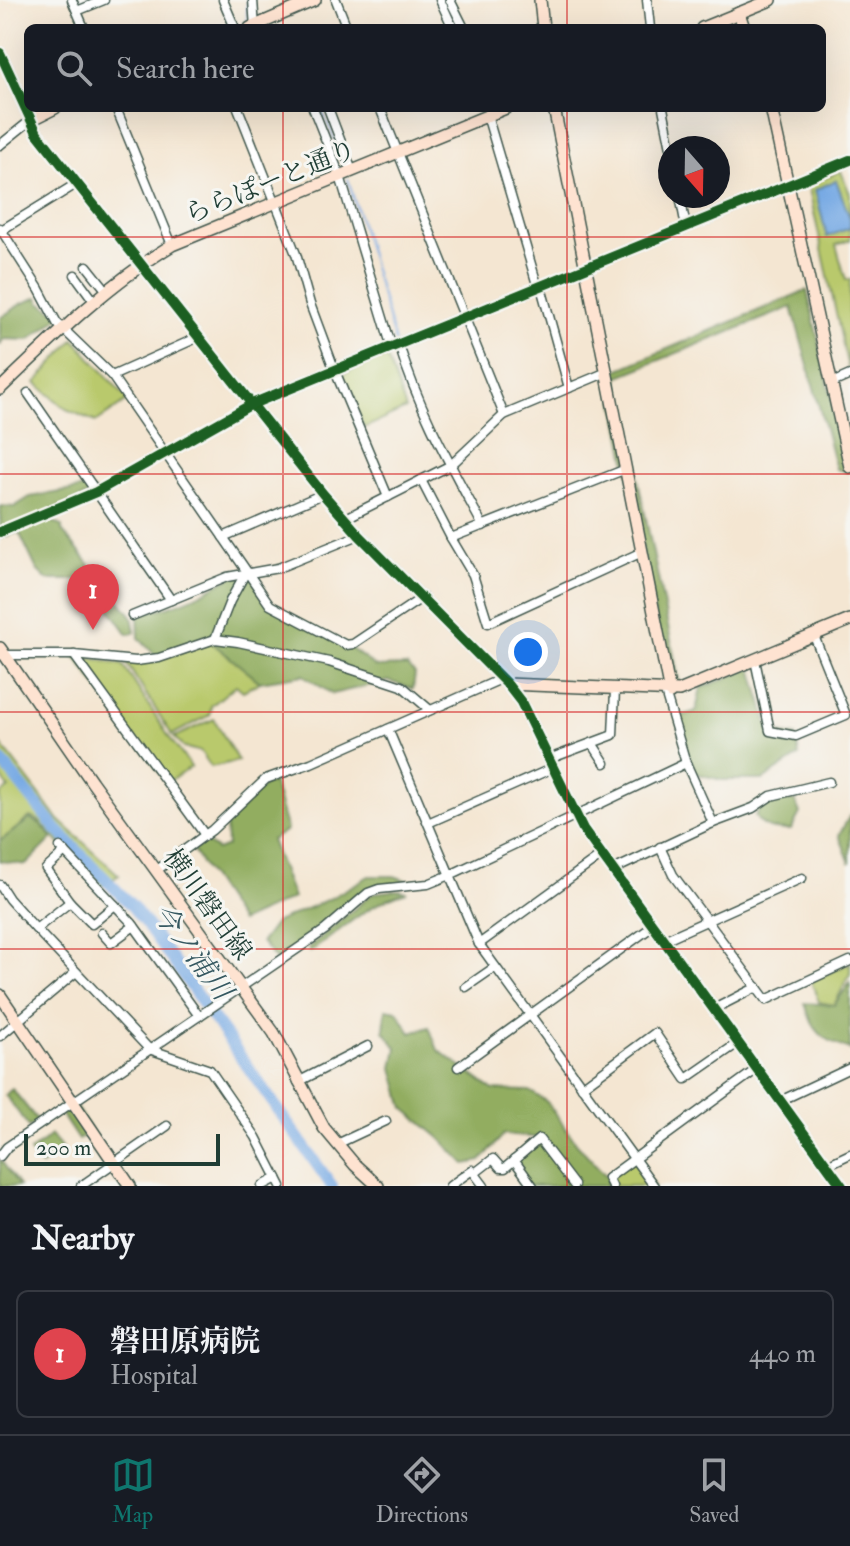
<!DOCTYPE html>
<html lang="en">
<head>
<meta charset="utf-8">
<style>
	body { margin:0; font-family:"IM FELL Double Pica","Noto Serif JP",serif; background:#20242c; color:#f1f3f6 }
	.compass { position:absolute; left:658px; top:136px; width:72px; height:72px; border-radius:50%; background:#171b24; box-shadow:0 8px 32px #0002; rotate:160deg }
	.scale { position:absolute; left:24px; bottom:20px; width:196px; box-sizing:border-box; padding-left:8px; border:4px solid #1f3d34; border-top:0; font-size:22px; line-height:28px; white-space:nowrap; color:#1f3d34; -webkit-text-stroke:6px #f6f6f2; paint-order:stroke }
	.you { position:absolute; left:528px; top:652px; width:28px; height:28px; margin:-20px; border:6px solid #fff; border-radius:50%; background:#1a73e8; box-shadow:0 0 0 12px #1a73e833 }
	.badge { display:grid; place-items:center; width:52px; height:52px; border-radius:50%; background:#0f766e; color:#fff; font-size:26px; font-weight:700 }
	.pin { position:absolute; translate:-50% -66px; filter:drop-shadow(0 2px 4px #0008) }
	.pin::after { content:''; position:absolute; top:42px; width:28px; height:24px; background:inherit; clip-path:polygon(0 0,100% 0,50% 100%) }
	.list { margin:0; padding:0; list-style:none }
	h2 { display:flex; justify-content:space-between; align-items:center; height:104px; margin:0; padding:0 32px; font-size:34px }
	h2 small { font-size:26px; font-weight:400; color:#9ea1a6 }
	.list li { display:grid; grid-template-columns:52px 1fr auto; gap:24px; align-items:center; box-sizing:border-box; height:128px; margin:0 16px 16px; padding:0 16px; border:2px solid #363941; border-radius:12px }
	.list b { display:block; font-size:30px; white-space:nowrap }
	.list p { margin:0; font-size:26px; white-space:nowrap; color:#9ea1a6 }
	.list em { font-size:26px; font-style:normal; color:#9ea1a6 }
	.icon { flex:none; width:44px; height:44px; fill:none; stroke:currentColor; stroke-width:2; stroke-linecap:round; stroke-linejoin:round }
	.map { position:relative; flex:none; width:850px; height:1186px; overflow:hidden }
	.search { position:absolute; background:#171b24; box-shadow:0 8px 32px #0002; left:24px; right:24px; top:24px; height:88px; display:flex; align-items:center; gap:20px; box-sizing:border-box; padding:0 28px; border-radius:12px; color:#9ea1a6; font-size:30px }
	.sheet { height:248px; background:#171b24 }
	nav { display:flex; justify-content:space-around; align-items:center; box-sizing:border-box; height:112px; border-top:2px solid #363941; background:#171b24; font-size:22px; color:#9ea1a6 }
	nav a { display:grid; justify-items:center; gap:4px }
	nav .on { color:#0f766e }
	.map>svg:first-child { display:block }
	.green { fill:#b9c96c; stroke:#6c8350; stroke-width:2 }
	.forest { fill:#92ad60; stroke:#58754a; stroke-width:2 }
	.water { fill:#78aae4; stroke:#4c748c; stroke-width:2 }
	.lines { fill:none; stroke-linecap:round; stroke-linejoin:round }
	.stream { stroke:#78aae4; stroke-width:2 }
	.river { stroke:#78aae4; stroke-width:12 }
	.street-casing { stroke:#3f564c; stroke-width:11 }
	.secondary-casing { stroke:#3f564c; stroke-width:14 }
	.street { stroke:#fff; stroke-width:8 }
	.secondary { stroke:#fee3d1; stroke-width:11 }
	.cycleway-casing { stroke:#f6f6f2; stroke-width:15 }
	.cycleway { stroke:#1b5e20; stroke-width:10 }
	.grid { fill:none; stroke:#d62828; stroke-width:2; stroke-opacity:0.55 }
	.labels { text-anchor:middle; stroke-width:6; stroke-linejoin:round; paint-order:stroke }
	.street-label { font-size:26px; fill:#1f3d34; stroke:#f6f6f2 }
	.water-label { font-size:28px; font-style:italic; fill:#355860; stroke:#f6f6f2 }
</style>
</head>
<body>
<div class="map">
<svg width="850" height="1186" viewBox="0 0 850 1186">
	<rect width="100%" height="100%" fill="#f6f6f2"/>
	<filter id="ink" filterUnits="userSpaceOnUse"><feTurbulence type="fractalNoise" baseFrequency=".0125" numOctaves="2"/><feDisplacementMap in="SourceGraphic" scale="16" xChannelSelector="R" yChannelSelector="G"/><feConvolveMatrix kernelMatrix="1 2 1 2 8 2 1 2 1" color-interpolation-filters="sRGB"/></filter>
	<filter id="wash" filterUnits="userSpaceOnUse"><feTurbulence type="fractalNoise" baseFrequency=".006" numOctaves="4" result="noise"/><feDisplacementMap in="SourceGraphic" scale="32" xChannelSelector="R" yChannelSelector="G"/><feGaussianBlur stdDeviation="1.8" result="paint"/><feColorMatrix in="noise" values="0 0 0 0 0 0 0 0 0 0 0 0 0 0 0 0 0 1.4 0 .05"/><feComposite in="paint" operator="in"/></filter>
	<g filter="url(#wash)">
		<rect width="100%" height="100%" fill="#f4e6d2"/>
		<g class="green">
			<polygon points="841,171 850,194 850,240 836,245 846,280 850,279 848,368 808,185"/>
			<polygon points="74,339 128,400 96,422 66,409 36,383"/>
			<polygon points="386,355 406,409 364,428 342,374"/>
			<polygon points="210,641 260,682 243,691 236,685 211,706 210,715 172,735 125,661 159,658"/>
			<polygon points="74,655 123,665 169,737 191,767 167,783"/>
			<polygon points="214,719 238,761 211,767 201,752 183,747 174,737"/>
			<polygon points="0,743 58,819 119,875 99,888 38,820 30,817 0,842 0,795 9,788 0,776"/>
			<polygon points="850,963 850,974 834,1005 819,1002 811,981"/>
			<polygon points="633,1158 654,1186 612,1186 608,1178"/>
		</g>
		<g class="forest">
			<polygon points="807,290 848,472 836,469 792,307 617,377 680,685 668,687 610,373"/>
			<polygon points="38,297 40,302 62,315 29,340 3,339 0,345 0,318 21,304"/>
			<polygon points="86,488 96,492 41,515 62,526 62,531 132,616 135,632 128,634 107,605 97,604 77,580 47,580 37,570 19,532 0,538 1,506 14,507 30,497"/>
			<path d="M248,567L270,606L346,645L376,667L407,666L415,674L413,689L388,681L332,694L303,675L260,682L210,641L158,658L139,638L138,613C179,609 213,587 248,567Z"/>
			<polygon points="752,668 770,731 796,736 799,756 763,780 722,780 690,772 676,718 696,711 701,688"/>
			<polygon points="273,782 287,830 271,840 293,898 240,922 193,851 204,841 217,850 227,846 226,825 264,785"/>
			<path d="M765,799L795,801L800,813L791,830C776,830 763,830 755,816Z"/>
			<polygon points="850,815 850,863 839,835"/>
			<polygon points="30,819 41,824 53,838 26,865 0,861 0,841"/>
			<polygon points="369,876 394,876 415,883 375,887 350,900 322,928 276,960 261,942 276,922 329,899"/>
			<path d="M399,890L407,892C369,902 342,930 310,952L308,948L373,893Z"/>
			<path d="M850,983V1050C822,1039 813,1033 805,1003L834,1005Z"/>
			<polygon points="386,1009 397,1011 411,1033 429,1027 438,1050 493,1090 530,1091 547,1102 577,1144 608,1178 606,1186 526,1186 513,1168 526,1149 541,1138 504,1134 481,1161 465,1164 440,1138 404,1108 393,1068 397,1048 384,1031"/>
			<polygon points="12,1089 38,1121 29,1127 5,1095"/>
			<polygon points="72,1102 92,1132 78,1140 59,1111"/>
			<polygon points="51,1135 62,1149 41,1166 30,1152"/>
			<polygon points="0,1159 19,1186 0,1186"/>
		</g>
		<polygon class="water" points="836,180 850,218 850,228 827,237 815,190"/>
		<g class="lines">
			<g class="stream">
				<polyline points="247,0 247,23"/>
				<polyline points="320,108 331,130 346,169"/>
				<polyline points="348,179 395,342"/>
				<polyline points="397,352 406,382"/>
			</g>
			<polyline class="river" points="0,759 56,829 132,906 153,933 332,1186"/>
		</g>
	</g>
	<g filter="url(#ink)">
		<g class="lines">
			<defs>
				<g id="street">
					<polyline points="72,0 84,28"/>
					<polyline points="223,0 235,28"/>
					<polyline points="253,0 255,28"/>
					<polyline points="336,0 347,28"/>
					<polyline points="440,0 453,28"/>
					<polyline points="450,0 464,28"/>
					<polyline points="647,0 650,28"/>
					<polyline points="77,11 104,0"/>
					<polyline points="116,108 172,245"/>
					<polyline points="238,108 296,254 310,304 335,371 388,497"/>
					<polyline points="313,108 340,176 392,348"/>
					<polyline points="328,108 352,171"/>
					<polyline points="380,108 504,415"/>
					<polyline points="663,108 671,148"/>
					<polyline points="487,115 538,288"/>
					<polyline points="0,145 31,120"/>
					<polyline points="680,196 686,227"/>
					<polyline points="0,228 39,289 57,323 112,376 270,605 346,645 353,644 423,597"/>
					<polyline points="0,231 76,184"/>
					<polyline points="87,266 107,291"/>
					<polyline points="75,275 94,301"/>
					<polyline points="541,287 569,388"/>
					<path d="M399,345C419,410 451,466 483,526"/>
					<polyline points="112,376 199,337"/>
					<polyline points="832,383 850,375"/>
					<polyline points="28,393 171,600"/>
					<polyline points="421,480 451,538 626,469"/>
					<polyline points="344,519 451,465 504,415 607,372"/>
					<polyline points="0,532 96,492 252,404"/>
					<polyline points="223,537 323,494"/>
					<polyline points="451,538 473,575 488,623 642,552"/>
					<polyline points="132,616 227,577 278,568 359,535"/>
					<polyline points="215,639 230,601 246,572"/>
					<polyline points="1,655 74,655 136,661 159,658 215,639 238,642 329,662 402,686 430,710"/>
					<polyline points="74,655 205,835"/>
					<polyline points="755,660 770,731 796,736 846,715 814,636"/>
					<polyline points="665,692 686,763 713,823"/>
					<polyline points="388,729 479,944 654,1186"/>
					<polyline points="592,743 605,763"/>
					<polyline points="549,759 613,735 615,690"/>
					<polyline points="428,823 553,768"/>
					<polyline points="60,847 132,923 199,1016"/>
					<polyline points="660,847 673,875 766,1000 850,961"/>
					<polyline points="65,852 46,869 70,902 92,924 115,905"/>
					<polyline points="157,870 212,830 266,779 311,763 501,679"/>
					<polyline points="613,870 713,823 753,808 771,796 829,782"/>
					<polyline points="0,885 9,899 36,929 149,1049 210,1070 256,1137 281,1186"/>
					<polyline points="36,929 70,902"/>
					<polyline points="102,933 111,943 134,926"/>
					<polyline points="664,940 802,878"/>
					<polyline points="479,944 602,855"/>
					<polyline points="466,987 495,967"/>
					<polyline points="714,1009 757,987"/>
					<polyline points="0,1036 76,972"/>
					<polyline points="458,1067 653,926"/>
					<polyline points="298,1082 368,1046"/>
					<polyline points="582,1087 655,1033 686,1079 738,1043"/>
					<polyline points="780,1101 850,1068"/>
					<polyline points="337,1144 386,1121"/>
					<polyline points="0,1156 7,1147 325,930 368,893 379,889 428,884 450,875 686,763"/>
					<polyline points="514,1160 533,1186"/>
					<polyline points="827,1165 850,1154"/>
					<polyline points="475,1173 493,1159 501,1168 505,1168 539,1139 574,1185"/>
					<polyline points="81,1186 167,1126"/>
					<polyline points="262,1186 277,1178"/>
					<polyline points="450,1186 472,1170 484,1186"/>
					<polyline points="612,1186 608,1178 757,1069"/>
				</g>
				<g id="secondary">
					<polyline points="540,0 543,28"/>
					<polyline points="739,13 744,28"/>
					<polyline points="250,28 315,0"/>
					<polyline points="702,28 771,0"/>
					<polyline points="0,53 37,133 323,494 359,535 507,684 521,702 583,829 842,1186"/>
					<polyline points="554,108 670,693"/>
					<polyline points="771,108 850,467"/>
					<polyline points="31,120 55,108"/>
					<path d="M0,389C54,337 108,284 172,245L506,108"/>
					<polyline points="252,404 850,160"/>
					<polyline points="0,648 92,782 274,1033 324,1128 355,1165 378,1186"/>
					<polyline points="507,684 679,691 850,620"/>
					<polyline points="0,995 130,1186"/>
				</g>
			</defs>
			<use href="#street" class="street-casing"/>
			<use href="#secondary" class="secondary-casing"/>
			<use href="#street" class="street"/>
			<use href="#secondary" class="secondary"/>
			<defs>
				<g id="cycleway">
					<polyline points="0,53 37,133 323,494 359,535 507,684 521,702 583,829 842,1186"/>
					<polyline points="0,532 96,492 252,404 850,160"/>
				</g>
			</defs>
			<use href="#cycleway" class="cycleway-casing"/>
			<use href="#cycleway" class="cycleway"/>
		</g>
	</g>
	<path class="grid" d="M283,0V28M567,0V28M283,108V1186M567,108V1186M0,237H850M0,474H850M0,712H850M0,949H850"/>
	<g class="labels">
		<g class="street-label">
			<text transform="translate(270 181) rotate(-22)" y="9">ららぽーと通り</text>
			<text transform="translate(208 904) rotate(54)" y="9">横川磐田線</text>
		</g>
		<g class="water-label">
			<text transform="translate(193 951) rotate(53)" y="10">今ノ浦川</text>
		</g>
	</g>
</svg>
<svg class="compass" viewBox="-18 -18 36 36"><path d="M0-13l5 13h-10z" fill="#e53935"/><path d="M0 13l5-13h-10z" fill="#9ea1a6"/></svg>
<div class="scale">200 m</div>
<div class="you"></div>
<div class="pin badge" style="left:93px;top:630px;background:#e0444e">1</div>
<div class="search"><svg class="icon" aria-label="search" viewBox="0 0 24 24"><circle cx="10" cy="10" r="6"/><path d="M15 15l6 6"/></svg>Search here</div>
</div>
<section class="sheet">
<h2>Nearby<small></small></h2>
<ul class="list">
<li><span class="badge" style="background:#e0444e">1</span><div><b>磐田原病院</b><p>Hospital</p></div><em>440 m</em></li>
</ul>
</section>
<nav>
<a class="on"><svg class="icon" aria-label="map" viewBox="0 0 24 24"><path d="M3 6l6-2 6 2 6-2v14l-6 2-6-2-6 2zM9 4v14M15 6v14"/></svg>Map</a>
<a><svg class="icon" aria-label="directions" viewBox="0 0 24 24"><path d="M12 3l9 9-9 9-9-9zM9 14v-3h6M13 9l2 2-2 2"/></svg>Directions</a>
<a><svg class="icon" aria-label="saved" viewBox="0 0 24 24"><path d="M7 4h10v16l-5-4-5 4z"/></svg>Saved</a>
</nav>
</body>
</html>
